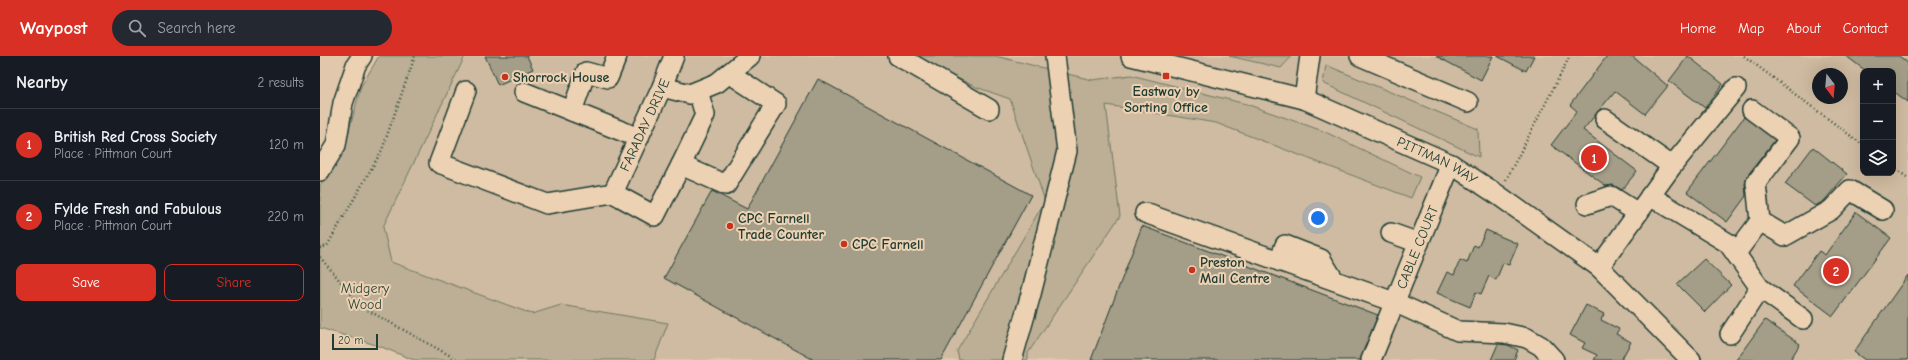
<!DOCTYPE html>
<html lang="en">
<head>
<meta charset="utf-8">
<style>
	body { margin:0; font-family:"Comic Neue",sans-serif; background:#242831; color:#f1f3f6 }
	.controls { position:absolute; right:12px; top:12px; display:grid; overflow:hidden; border-radius:8px; box-shadow:0 4px 16px #0002 }
	.controls button { width:36px; height:36px; display:grid; place-items:center; padding:0; border:0; border-bottom:1px solid #363941; background:#171b24; color:#f1f3f6; font:20px sans-serif }
	.compass { position:absolute; left:1492px; top:12px; width:36px; height:36px; border-radius:50%; background:#171b24; box-shadow:0 4px 16px #0002; rotate:164deg }
	.scale { position:absolute; left:12px; bottom:10px; width:46px; box-sizing:border-box; padding-left:4px; border:2px solid #1f3d34; border-top:0; font-size:11px; line-height:14px; white-space:nowrap; color:#1f3d34; -webkit-text-stroke:3px #edd1b3; paint-order:stroke }
	.you { position:absolute; left:998px; top:162px; width:14px; height:14px; margin:-10px; border:3px solid #fff; border-radius:50%; background:#1a73e8; box-shadow:0 0 0 6px #1a73e833 }
	.badge { display:grid; place-items:center; width:26px; height:26px; border-radius:50%; background:#d93025; color:#fff; font-size:13px; font-weight:700 }
	.pin { position:absolute; translate:-50% -50%; border:2px solid #fff; box-shadow:0 1px 4px #0006 }
	.list { margin:0; padding:0; list-style:none }
	h2 { display:flex; justify-content:space-between; align-items:center; height:52px; margin:0; padding:0 16px; font-size:17px }
	h2 small { font-size:13px; font-weight:400; color:#9ea1a6 }
	.list li { display:grid; grid-template-columns:26px 1fr auto; gap:12px; align-items:center; box-sizing:border-box; height:72px; padding:0 16px; border-top:1px solid #363941 }
	.list b { display:block; font-size:15px; white-space:nowrap }
	.list p { margin:0; font-size:13px; white-space:nowrap; color:#9ea1a6 }
	.list em { font-size:13px; font-style:normal; color:#9ea1a6 }
	.actions { display:flex; gap:8px; padding:12px 16px }
	.actions a { flex:1; padding:9px 0; border:1px solid #d93025; border-radius:8px; text-align:center; font-size:14px; color:#d93025 }
	.actions .main { background:#d93025; color:#fff }
	.icon { flex:none; width:22px; height:22px; fill:none; stroke:currentColor; stroke-width:2; stroke-linecap:round; stroke-linejoin:round }
	.map { position:relative; flex:none; width:1588px; height:304px; overflow:hidden }
	header { display:flex; align-items:center; gap:24px; box-sizing:border-box; height:56px; padding:0 20px; background:#d93025; color:#fff }
	header strong { font-size:19px }
	nav { display:flex; gap:22px; margin-inline-start:auto; font-size:14px }
	.search { width:280px; height:36px; background:#242831; display:flex; align-items:center; gap:10px; box-sizing:border-box; padding:0 14px; border-radius:22px; color:#9ea1a6; font-size:15px }
	main { display:flex }
	aside { flex:1; background:#171b24 }
	.map>svg:first-child { display:block }
	.built { fill:#cfbba1; fill-rule:evenodd }
	.green { fill:#bcaf95; stroke:#6e7664 }
	.building { fill:#a49d87; stroke:#1f3d34 }
	.lines { fill:none; stroke-linecap:round; stroke-linejoin:round }
	.minor-casing { stroke:#1f3d34; stroke-width:22 }
	.path { stroke:#1f3d34; stroke-width:2.5; stroke-dasharray:1 3; stroke-linecap:butt }
	.minor { stroke:#edd1b3; stroke-width:19 }
	.poi-dot { fill:#c8321e; stroke:#edd1b3; stroke-width:1.5 }
	.labels { text-anchor:middle; stroke-width:4; stroke-linejoin:round; paint-order:stroke }
	.poi-label { font-size:14px; font-weight:bold; fill:#1f3d34; stroke:#edd1b3; text-anchor:start }
	.street-label { font-size:14px; fill:#1f3d34; stroke:#edd1b3 }
	.park-label { font-size:14px; fill:#2f483e; stroke:#edd1b3 }
</style>
</head>
<body>
<header>
<strong>Waypost</strong>
<div class="search"><svg class="icon" aria-label="search" viewBox="0 0 24 24"><circle cx="10" cy="10" r="6"/><path d="M15 15l6 6"/></svg>Search here</div>
<nav><a>Home</a><a>Map</a><a>About</a><a>Contact</a></nav>
</header>
<main>
<aside>
<h2>Nearby<small>2 results</small></h2>
<ul class="list">
<li><span class="badge">1</span><div><b>British Red Cross Society</b><p>Place · Pittman Court</p></div><em>120 m</em></li>
<li><span class="badge">2</span><div><b>Fylde Fresh and Fabulous</b><p>Place · Pittman Court</p></div><em>220 m</em></li>
</ul>
<div class="actions"><a class="main">Save</a><a>Share</a></div>
</aside>
<div class="map">
<svg width="1588" height="304" viewBox="0 0 1588 304">
	<rect width="100%" height="100%" fill="#e1c8ac"/>
	<filter id="ink" filterUnits="userSpaceOnUse"><feTurbulence type="fractalNoise" baseFrequency=".025" numOctaves="2"/><feDisplacementMap in="SourceGraphic" scale="8" xChannelSelector="R" yChannelSelector="G"/><feConvolveMatrix kernelMatrix="1 2 1 2 8 2 1 2 1" color-interpolation-filters="sRGB"/></filter>
	<g filter="url(#ink)">
		<g class="built">
			<polygon points="145,0 597,0 602,5 656,31 690,43 725,145 637,295 639,304 334,304 347,267 241,249 212,258 71,206 63,171"/>
			<path d="M675,0H909L961,12L972,0H1588V304H708V297L799,160L786,49L896,67L1091,142L1100,121L1003,75L926,48L811,19L772,24ZM1543,15H1573V117H1543ZM1498,18H1522V42H1498Z"/>
		</g>
		<g class="green">
			<polygon points="59,0 145,0 63,171 71,206 212,258 241,249 348,267 334,304 94,304 59,290 0,272 0,129 23,97 41,30"/>
			<polygon points="597,0 675,0 772,24 811,19 926,48 1003,75 1100,121 1091,142 896,67 786,49 800,160 708,297 708,304 639,304 637,295 725,145 690,43 656,31 602,5"/>
			<polygon points="909,0 972,0 961,12"/>
			<polygon points="1006,9 1158,73 1159,101 1003,27"/>
		</g>
		<g class="building">
			<polygon points="165,0 207,0 213,13 178,29"/>
			<polygon points="1116,0 1173,0 1161,24"/>
			<polygon points="1177,0 1214,0 1206,15"/>
			<polygon points="1287,0 1312,0 1348,30 1325,58 1295,35 1263,74 1317,115 1302,134 1293,129 1286,130 1231,89 1257,55 1250,49"/>
			<polygon points="1368,0 1403,28 1385,52 1349,25"/>
			<polygon points="1526,0 1579,0 1588,7 1588,46 1573,35 1573,15 1546,15"/>
			<polygon points="498,23 711,139 621,304 494,304 344,222 392,135 427,153"/>
			<polygon points="1424,61 1455,84 1427,120 1425,128 1426,140 1407,166 1367,136"/>
			<polygon points="1493,91 1527,118 1504,145 1495,150 1465,128"/>
			<polygon points="1536,156 1571,182 1513,260 1473,230 1499,195 1505,199"/>
			<polygon points="822,170 1058,259 1040,304 771,304"/>
			<polygon points="1166,174 1198,188 1189,209 1183,207 1176,224 1169,220 1161,238 1156,236 1150,251 1117,237 1127,216 1134,219 1140,204 1147,207 1154,189 1158,191"/>
			<polygon points="1384,203 1411,229 1385,256 1357,228"/>
			<polygon points="1588,219 1588,304 1545,304 1534,296"/>
			<polygon points="1266,249 1284,258 1281,264 1299,273 1296,278 1311,286 1301,304 1274,304 1277,299 1262,292 1265,287 1250,279"/>
			<polygon points="1445,264 1480,288 1470,304 1416,304"/>
			<polygon points="1178,288 1188,289 1198,294 1194,304 1171,304"/>
		</g>
		<g class="lines">
			<defs>
				<g id="minor">
					<polyline points="578,0 669,53"/>
					<path id="s1" d="M811,0L984,43L1131,108L1178,139L1279,211L1371,304"/>
					<polyline points="1040,0 1148,46"/>
					<polyline points="342,31 370,38 397,27 430,0"/>
					<polyline points="146,35 119,107 227,148 293,137 335,160 361,109"/>
					<polyline points="378,35 385,59 361,109 406,129 456,48 409,17"/>
					<polyline points="204,36 319,82"/>
					<polyline points="984,43 990,0"/>
					<polyline points="1432,54 1470,82 1436,127 1440,165"/>
					<polyline points="252,55 266,16 288,22 297,0"/>
					<polyline points="1285,63 1352,110"/>
					<polyline points="0,115 16,89 23,47 36,9 42,0"/>
					<path id="s2" d="M293,137L342,31L354,0"/>
					<polyline points="1330,140 1408,187 1440,232 1483,263"/>
					<polyline points="1267,148 1291,140 1318,157"/>
					<polyline points="825,157 1074,246 1138,275 1184,277 1207,282 1221,290 1234,304"/>
					<polyline points="1071,177 1099,187"/>
					<polyline points="1416,197 1440,165 1465,180 1511,154 1530,134 1563,154"/>
					<polyline points="959,205 965,189 1001,203 1014,224"/>
					<polyline points="1279,211 1352,110 1416,32"/>
					<polyline points="1410,278 1440,232"/>
					<polyline points="692,304 711,238 747,95 735,0"/>
					<path id="s3" d="M1051,304L1131,108"/>
				</g>
			</defs>
			<use href="#minor" class="minor-casing"/>
			<g class="path">
				<polyline points="1424,0 1543,89"/>
				<polyline points="1573,111 1588,122"/>
				<polyline points="1186,124 1250,0"/>
				<polyline points="0,192 7,190 62,94 95,0"/>
				<polyline points="0,201 42,251 138,304"/>
			</g>
			<use href="#minor" class="minor"/>
		</g>
	</g>
	<g class="poi-dot">
		<rect x="842" y="16" width="8" height="8" rx="2"/>
		<circle cx="185" cy="21" r="4"/>
		<circle cx="410" cy="170" r="4"/>
		<circle cx="524" cy="188" r="4"/>
		<circle cx="872" cy="214" r="4"/>
	</g>
	<g class="labels">
		<g class="poi-label">
			<text x="193" y="26">Shorrock House</text>
			<text x="846" y="40" text-anchor="middle">Eastway by<tspan x="846" dy="16">Sorting Office</tspan></text>
			<text x="418" y="167">CPC Farnell<tspan x="418" dy="16">Trade Counter</tspan></text>
			<text x="532" y="193">CPC Farnell</text>
			<text x="880" y="211">Preston<tspan x="880" dy="16">Mail Centre</tspan></text>
		</g>
		<g class="street-label">
			<text dy="5" stroke="none"><textPath href="#s2" startOffset="75">FARADAY DRIVE</textPath></text>
			<text dy="5" stroke="none"><textPath href="#s1" startOffset="325">PITTMAN WAY</textPath></text>
			<text dy="5" stroke="none"><textPath href="#s3" startOffset="122">CABLE COURT</textPath></text>
		</g>
		<g class="park-label">
			<text x="45" y="237">Midgery<tspan x="45" dy="16">Wood</tspan></text>
		</g>
	</g>
</svg>
<div class="controls">
<button>+</button>
<button>−</button>
<button><svg class="icon" aria-label="layers" viewBox="0 0 24 24"><path d="M12 4l9 5-9 5-9-5zM3 14l9 5 9-5"/></svg></button>
</div>
<svg class="compass" viewBox="-18 -18 36 36"><path d="M0-13l5 13h-10z" fill="#e53935"/><path d="M0 13l5-13h-10z" fill="#9ea1a6"/></svg>
<div class="scale">20 m</div>
<div class="you"></div>
<div class="pin badge" style="left:1274px;top:102px">1</div>
<div class="pin badge" style="left:1516px;top:215px">2</div>
</div>
</main>
</body>
</html>
